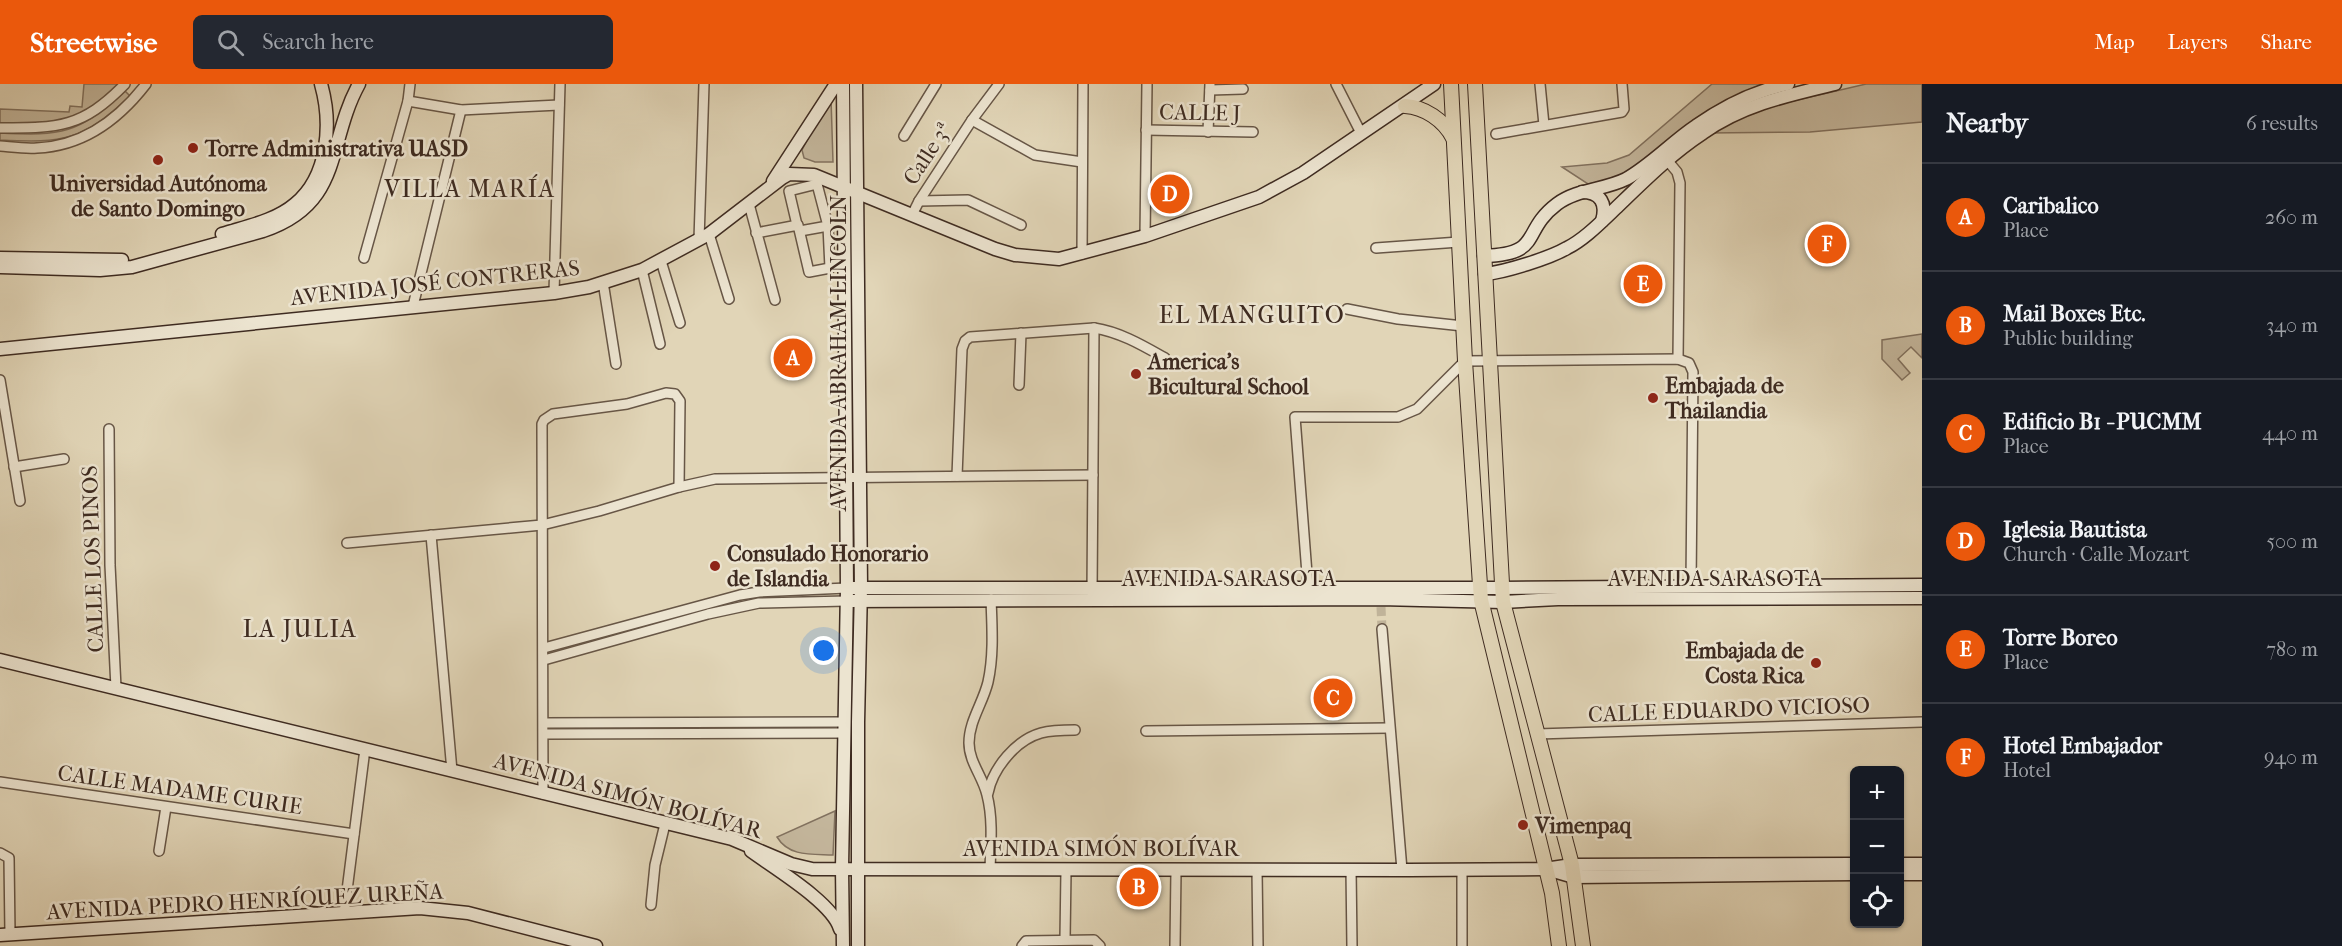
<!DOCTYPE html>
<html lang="en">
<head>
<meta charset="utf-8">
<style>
	body { margin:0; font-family:"IM FELL French Canon",serif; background:#242831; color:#f1f3f6 }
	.controls { position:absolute; right:18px; bottom:18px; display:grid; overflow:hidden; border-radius:9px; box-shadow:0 2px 4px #0004 }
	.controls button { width:54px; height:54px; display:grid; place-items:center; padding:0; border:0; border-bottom:2px solid #363941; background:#171b24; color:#f1f3f6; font:30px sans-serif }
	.you { position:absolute; left:824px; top:567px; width:21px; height:21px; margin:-15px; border:4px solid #fff; border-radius:50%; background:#1a73e8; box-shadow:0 0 0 9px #1a73e833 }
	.badge { display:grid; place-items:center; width:39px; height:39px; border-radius:50%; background:#ea580c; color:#fff; font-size:20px; font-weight:700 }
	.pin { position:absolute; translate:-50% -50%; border:3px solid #fff; box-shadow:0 2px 6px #0006 }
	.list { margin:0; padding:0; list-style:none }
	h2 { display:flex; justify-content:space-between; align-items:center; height:78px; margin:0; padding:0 24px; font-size:26px }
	h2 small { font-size:20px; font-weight:400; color:#9ea1a6 }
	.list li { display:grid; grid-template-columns:39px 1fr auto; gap:18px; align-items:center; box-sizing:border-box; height:108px; padding:0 24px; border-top:2px solid #363941 }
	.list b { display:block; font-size:22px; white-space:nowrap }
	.list p { margin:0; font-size:20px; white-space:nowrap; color:#9ea1a6 }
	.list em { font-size:20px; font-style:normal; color:#9ea1a6 }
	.icon { flex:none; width:33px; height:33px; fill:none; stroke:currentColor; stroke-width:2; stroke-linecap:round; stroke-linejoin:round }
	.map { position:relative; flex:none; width:1922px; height:862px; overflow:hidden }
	header { display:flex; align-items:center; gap:36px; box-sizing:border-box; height:84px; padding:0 30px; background:#ea580c; color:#fff }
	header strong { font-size:28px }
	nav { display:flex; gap:33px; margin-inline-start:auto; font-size:21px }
	.search { width:420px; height:54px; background:#242831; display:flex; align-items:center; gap:15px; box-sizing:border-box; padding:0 21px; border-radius:9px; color:#9ea1a6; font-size:22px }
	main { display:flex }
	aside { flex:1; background:#171b24 }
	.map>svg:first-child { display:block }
	.green { fill:#c5b89e; stroke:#827260; stroke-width:1.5 }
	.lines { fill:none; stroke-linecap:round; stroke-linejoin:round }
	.street-tunnel { stroke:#c0b399; stroke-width:9; stroke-dasharray:9 4.5; stroke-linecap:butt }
	.street-casing { stroke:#675646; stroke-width:12 }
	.secondary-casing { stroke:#3e2b21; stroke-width:15 }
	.primary-casing { stroke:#3e2b21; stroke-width:16 }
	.street { stroke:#ece4d0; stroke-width:9 }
	.secondary { stroke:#ece4d0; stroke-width:12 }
	.primary { stroke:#e1d5b7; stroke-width:14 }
	.poi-dot { fill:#8f2418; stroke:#ece4d0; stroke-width:2 }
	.labels { text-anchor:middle; stroke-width:5; stroke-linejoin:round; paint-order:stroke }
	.street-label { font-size:22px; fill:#3e2b21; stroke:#ece4d0 }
	.poi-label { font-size:22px; font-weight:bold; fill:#3e2b21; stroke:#ece4d0; text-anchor:start }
	.neighbourhood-label { font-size:24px; letter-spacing:1.5px; fill:#3e2b21; stroke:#ece4d0 }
</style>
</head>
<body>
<header>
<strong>Streetwise</strong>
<div class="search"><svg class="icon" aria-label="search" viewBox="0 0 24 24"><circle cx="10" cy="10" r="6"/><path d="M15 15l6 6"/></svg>Search here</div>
<nav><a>Map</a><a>Layers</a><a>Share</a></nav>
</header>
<main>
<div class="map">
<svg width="1922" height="862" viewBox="0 0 1922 862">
	<rect width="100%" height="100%" fill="#e1d5b7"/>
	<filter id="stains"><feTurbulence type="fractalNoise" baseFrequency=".00333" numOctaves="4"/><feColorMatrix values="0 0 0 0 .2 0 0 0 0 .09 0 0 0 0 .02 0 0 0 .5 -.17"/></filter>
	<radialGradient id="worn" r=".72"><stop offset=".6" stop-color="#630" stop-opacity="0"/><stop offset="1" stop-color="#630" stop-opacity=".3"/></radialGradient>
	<g class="green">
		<polygon points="84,0 122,0 110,13 66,38 0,39 0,25 69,28 70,22 82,23"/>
		<polygon points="1712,0 1773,0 1619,94 1588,100 1562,83 1607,79 1629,71"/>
		<polygon points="1866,0 1922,0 1922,38 1810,48 1708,49 1759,25"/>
		<path d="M125,7L130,12C82,57 64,59 0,56V49C62,52 78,50 125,7Z"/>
		<polygon points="831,14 833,78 815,78 804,74 802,66 827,18"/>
		<polygon points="1922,250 1922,274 1911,263 1898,275 1910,289 1902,296 1882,275 1882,256"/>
		<path d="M835,727L833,771C812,770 789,773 777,753Z"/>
	</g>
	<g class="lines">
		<polyline class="street-tunnel" points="1381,523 1382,545"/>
		<defs>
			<g id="street">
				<polyline points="1336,0 1361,49"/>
				<polyline points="1540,0 1544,41"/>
				<polyline points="1210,6 1243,5"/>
				<polyline points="408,17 461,26 559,21"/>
				<polyline points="972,36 1035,71 1082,78"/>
				<path d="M0,44C59,44 82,44 125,0"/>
				<polyline points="1146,46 1253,48"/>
				<polyline points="1208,48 1210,0"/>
				<polyline points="1496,50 1622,28 1624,25 1622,0"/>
				<polyline points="904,52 936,0"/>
				<path d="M0,62C12,63 25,65 37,64C83,62 119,35 146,0"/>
				<polyline points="1667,76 1677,88 1680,99 1678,275"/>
				<polyline points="919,117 968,116 1021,141"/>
				<polyline points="749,120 775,216"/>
				<polyline points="912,131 919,117 972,36 999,0"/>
				<polyline points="797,141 789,107 817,100 828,142 800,147"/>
				<polyline points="756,149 798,141 809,188 830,184 828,142"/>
				<polyline points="709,150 729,215"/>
				<polyline points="1145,152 1147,0"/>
				<polyline points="699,156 704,0"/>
				<polyline points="1376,164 1459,158"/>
				<polyline points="1082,170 1083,0"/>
				<polyline points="364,174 408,17 410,0"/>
				<polyline points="661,177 680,239"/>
				<polyline points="642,186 660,260"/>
				<polyline points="603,198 616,280"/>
				<polyline points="554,209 560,0"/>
				<polyline points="413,222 461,26"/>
				<polyline points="1347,225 1398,235 1463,242"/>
				<polyline points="0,296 20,417"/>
				<polyline points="1019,301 1021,249"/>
				<polyline points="109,345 110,481 116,604"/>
				<polyline points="14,383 64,375"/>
				<path d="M957,392L962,265L965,257L970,253L1094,244C1120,248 1142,261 1165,274"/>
				<polyline points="431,451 452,687"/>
				<polyline points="347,459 542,441 599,427 679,403 715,395 1093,391"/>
				<polyline points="1308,503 1295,333 1398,333 1417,325 1465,277 1678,275 1689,279 1693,288 1691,502"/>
				<polyline points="1092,509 1094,244"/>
				<polyline points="1382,545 1402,786"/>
				<polyline points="544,564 740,511 759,508 847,504"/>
				<polyline points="544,576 708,530 759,519 846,517"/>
				<polyline points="544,639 845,638"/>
				<polyline points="1146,647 1389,644"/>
				<polyline points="544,650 845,649"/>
				<polyline points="1537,650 1922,638"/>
				<polyline points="0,698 354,750"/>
				<path d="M988,709C993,684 1016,656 1041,649C1052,646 1063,646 1075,646"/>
				<polyline points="543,710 542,340 544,336 553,330 627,320 666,309 675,310 680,317 679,403"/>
				<polyline points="159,767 166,723"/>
				<polyline points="0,769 9,774 10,850"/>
				<path d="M990,784C991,760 993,734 987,711C983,693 969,678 969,659C969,637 983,619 988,598C994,571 992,542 991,515"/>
				<polyline points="1351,785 1352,862"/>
				<polyline points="1257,786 1258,862"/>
				<polyline points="651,821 655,781 665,740"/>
				<polyline points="344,830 365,665"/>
				<polyline points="1065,855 1066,787"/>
				<polyline points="1022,862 1026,857 1094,856 1100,862"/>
				<polyline points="1175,862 1176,787"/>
				<polyline points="1462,862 1462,785"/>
			</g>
			<g id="secondary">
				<polyline points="843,0 847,504 842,784 843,862"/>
				<polyline points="856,0 861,503 858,638 858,862"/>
				<polyline points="773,97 836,0"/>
				<path d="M1582,108C1601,108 1607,120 1602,137"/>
				<path d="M222,150C247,142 275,137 295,120C329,92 332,39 321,0"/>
				<path d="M1484,172C1544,170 1520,148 1557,120C1577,105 1604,106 1626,95C1651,81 1672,58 1696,42C1723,23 1755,7 1788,0"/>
				<polyline points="0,174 122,176"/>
				<path d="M0,183L100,186L132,183L263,147C344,120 326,60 359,0"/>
				<path d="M1485,190C1505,188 1550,174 1567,164C1585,155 1602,137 1617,123C1644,97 1671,70 1703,49C1742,21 1789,11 1835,0"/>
				<polyline points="0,265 554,209 589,203 642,186 709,150 782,94 789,90 814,91 995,165 1015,171 1059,175 1145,152 1259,113 1303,89 1434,0"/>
				<polyline points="847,504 1502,504 1922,501"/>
				<polyline points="846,517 1380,515 1503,518 1558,515 1922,514"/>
				<polyline points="0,576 732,755 791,780 812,785 1409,786 1545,785 1572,781 1854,780"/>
				<path d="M751,767C774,784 833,819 840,845"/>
				<polyline points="1900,780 1922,780"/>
				<polyline points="1550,786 1574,793 1854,790"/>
				<polyline points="1900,790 1922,790"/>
				<polyline points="0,851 420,824 468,829 596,862"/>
			</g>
			<g id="primary">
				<polyline points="1451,0 1465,277 1481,516 1552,809 1559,862"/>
				<polyline points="1475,0 1503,518 1572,781 1583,862"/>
				<path d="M1405,22C1424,23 1444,36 1453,54"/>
			</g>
		</defs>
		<use href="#street" class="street-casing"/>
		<use href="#secondary" class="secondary-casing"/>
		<use href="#primary" class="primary-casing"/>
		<use href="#street" class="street"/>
		<use href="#secondary" class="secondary"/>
		<use href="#primary" class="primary"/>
	</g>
	<g class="poi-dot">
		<circle cx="193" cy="64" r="6"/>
		<circle cx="158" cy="76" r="6"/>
		<circle cx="1136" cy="290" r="6"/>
		<circle cx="1653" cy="314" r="6"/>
		<circle cx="715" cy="482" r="6"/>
		<circle cx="1816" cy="579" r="6"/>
		<circle cx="1523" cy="741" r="6"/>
	</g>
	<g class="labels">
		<g class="street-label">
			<text transform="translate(1200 28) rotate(1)" y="8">CALLE J</text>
			<text transform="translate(927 69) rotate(-57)" y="8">Calle 3ª</text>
			<text transform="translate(435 198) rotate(-6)" y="8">AVENIDA JOSÉ CONTRERAS</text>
			<text transform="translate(838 269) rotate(-90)" y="8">AVENIDA ABRAHAM LINCOLN</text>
			<text transform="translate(92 475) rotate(-92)" y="8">CALLE LOS PINOS</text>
			<text x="1229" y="502">AVENIDA SARASOTA</text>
			<text x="1715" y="502">AVENIDA SARASOTA</text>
			<text transform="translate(1729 625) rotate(-2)" y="8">CALLE EDUARDO VICIOSO</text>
			<text transform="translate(180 705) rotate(8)" y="8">CALLE MADAME CURIE</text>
			<text transform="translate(628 711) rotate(15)" y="8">AVENIDA SIMÓN BOLÍVAR</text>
			<text x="1101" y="772">AVENIDA SIMÓN BOLÍVAR</text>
			<text transform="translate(245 817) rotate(-3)" y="8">AVENIDA PEDRO HENRÍQUEZ UREÑA</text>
		</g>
		<g class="poi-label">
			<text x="205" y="72">Torre Administrativa UASD</text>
			<text x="158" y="107" text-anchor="middle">Universidad Autónoma<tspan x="158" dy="25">de Santo Domingo</tspan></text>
			<text x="1148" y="285">America's<tspan x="1148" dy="25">Bicultural School</tspan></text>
			<text x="1665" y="309">Embajada de<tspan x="1665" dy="25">Thailandia</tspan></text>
			<text x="727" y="477">Consulado Honorario<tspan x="727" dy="25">de Islandia</tspan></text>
			<text x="1804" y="574" text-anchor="end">Embajada de<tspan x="1804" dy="25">Costa Rica</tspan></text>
			<text x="1535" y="749">Vimenpaq</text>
		</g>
		<g class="neighbourhood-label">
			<text x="470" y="113">VILLA MARÍA</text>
			<text x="1252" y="239">EL MANGUITO</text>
			<text x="300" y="553">LA JULIA</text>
		</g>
	</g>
	<rect width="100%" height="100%" filter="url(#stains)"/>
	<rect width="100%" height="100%" fill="url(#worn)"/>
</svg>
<div class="controls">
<button>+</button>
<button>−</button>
<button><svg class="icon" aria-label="locate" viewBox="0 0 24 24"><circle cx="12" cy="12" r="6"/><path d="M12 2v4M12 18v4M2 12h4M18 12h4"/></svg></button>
</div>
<div class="you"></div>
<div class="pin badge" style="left:793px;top:274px">A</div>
<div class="pin badge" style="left:1139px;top:803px">B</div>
<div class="pin badge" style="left:1333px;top:614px">C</div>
<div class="pin badge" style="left:1170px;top:110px">D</div>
<div class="pin badge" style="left:1643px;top:200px">E</div>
<div class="pin badge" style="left:1827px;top:160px">F</div>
</div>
<aside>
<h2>Nearby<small>6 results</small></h2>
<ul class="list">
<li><span class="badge">A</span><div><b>Caribalico</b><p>Place</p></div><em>260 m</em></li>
<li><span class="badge">B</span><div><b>Mail Boxes Etc.</b><p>Public building</p></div><em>340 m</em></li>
<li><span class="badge">C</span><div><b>Edificio B1 - PUCMM</b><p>Place</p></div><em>440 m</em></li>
<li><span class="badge">D</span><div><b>Iglesia Bautista</b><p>Church · Calle Mozart</p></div><em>500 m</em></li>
<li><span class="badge">E</span><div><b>Torre Boreo</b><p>Place</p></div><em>780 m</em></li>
<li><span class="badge">F</span><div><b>Hotel Embajador</b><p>Hotel</p></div><em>940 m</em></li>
</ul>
</aside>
</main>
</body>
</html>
